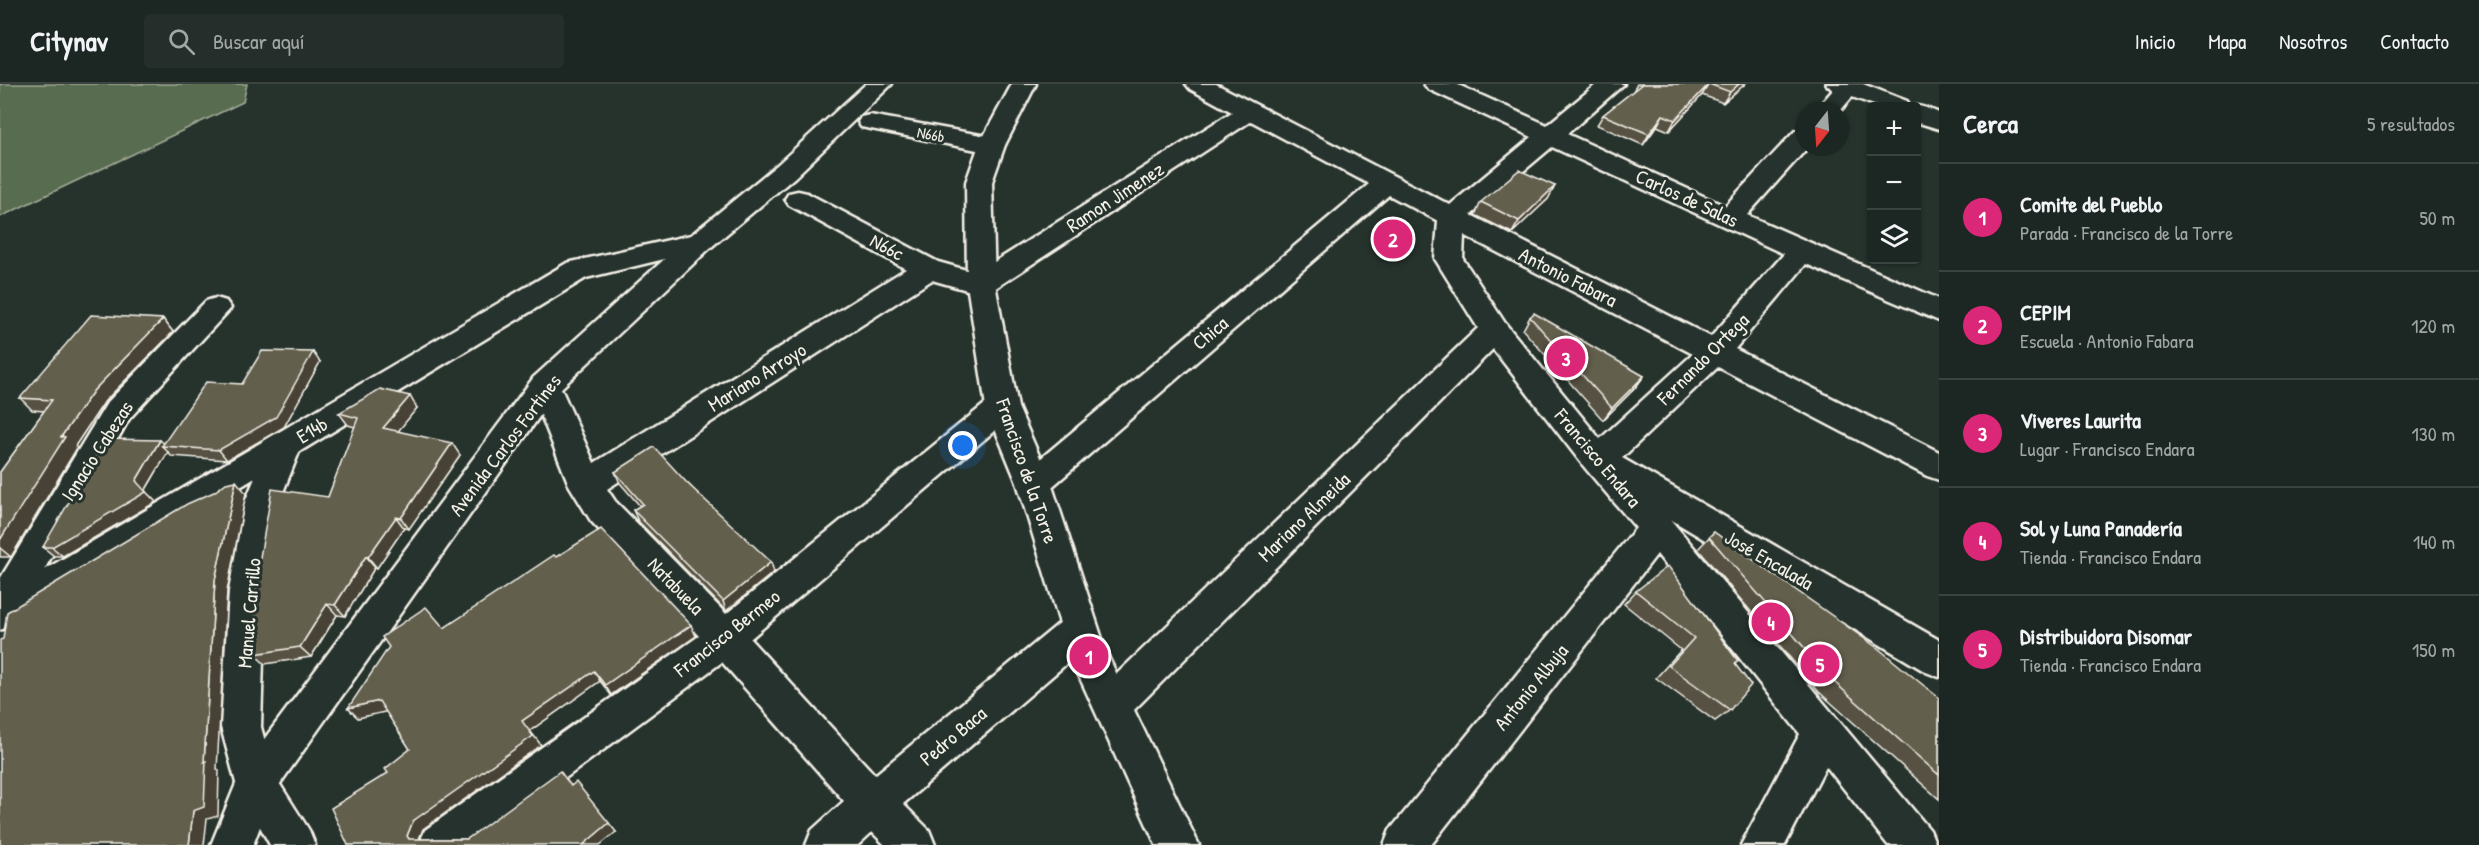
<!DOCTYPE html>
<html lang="es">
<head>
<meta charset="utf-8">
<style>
	body { margin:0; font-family:"Patrick Hand",sans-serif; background:#252e2a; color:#f1f3f6 }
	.controls { position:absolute; right:18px; top:18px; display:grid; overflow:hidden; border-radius:6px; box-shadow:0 2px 4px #0004 }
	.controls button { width:54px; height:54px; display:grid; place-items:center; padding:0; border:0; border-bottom:2px solid #3a4340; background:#1c2622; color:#f1f3f6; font:30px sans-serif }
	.compass { position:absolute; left:1795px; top:18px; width:54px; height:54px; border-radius:50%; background:#1c2622; box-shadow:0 2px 4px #0004; rotate:197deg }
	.you { position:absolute; left:963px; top:362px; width:21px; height:21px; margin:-15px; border:4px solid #fff; border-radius:50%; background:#1a73e8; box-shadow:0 0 0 9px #1a73e833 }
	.badge { display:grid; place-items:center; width:39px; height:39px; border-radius:50%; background:#db2777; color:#fff; font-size:20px; font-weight:700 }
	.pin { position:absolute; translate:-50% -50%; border:3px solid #fff; box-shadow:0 2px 6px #0006 }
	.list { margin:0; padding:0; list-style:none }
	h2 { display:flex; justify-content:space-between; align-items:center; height:78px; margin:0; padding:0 24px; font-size:26px }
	h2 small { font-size:20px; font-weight:400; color:#a0a5a5 }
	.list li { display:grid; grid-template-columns:39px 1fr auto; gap:18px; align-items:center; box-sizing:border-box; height:108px; padding:0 24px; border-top:2px solid #3a4340 }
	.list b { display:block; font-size:22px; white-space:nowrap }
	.list p { margin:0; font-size:20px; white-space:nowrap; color:#a0a5a5 }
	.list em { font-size:20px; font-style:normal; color:#a0a5a5 }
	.icon { flex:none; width:33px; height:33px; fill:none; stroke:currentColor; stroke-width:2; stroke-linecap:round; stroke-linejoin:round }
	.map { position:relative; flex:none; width:1939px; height:761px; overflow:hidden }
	header { display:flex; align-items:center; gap:36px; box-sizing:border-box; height:84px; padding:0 30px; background:#1c2622; border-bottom:2px solid #3a4340 }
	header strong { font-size:28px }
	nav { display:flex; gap:33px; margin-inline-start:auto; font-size:21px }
	.search { width:420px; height:54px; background:#252e2a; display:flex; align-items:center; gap:15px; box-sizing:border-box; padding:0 21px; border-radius:6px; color:#a0a5a5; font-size:22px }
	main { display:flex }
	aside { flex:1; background:#1c2622 }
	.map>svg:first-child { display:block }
	.green { fill:#586c4f; stroke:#a6ae9c; stroke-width:1.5 }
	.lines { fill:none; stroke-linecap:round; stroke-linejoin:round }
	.street-casing { stroke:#f4f1e8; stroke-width:5 }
	.secondary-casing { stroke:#f4f1e8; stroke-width:5 }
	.street { fill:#26332d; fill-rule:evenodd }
	.secondary { fill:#26332d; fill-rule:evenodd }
	.wall { fill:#565142; stroke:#f4f1e8; stroke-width:1.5 }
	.shaded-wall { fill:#464236; stroke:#f4f1e8; stroke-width:1.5 }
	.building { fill:#645e4d; stroke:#f4f1e8; stroke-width:1.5 }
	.labels { text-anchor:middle; stroke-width:6; stroke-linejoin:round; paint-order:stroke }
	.far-street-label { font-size:16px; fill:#f4f1e8; stroke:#26332d }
	.street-label { font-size:20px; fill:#f4f1e8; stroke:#26332d }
</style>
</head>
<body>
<header>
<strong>Citynav</strong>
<div class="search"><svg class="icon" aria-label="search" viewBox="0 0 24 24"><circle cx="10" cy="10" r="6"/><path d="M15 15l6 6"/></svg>Buscar aquí</div>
<nav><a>Inicio</a><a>Mapa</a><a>Nosotros</a><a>Contacto</a></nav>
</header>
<main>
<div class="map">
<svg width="1939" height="761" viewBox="0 0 1939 761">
	<rect width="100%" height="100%" fill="#26332d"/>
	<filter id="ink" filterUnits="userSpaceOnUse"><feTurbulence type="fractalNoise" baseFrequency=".0167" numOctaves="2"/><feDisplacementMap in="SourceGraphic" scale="12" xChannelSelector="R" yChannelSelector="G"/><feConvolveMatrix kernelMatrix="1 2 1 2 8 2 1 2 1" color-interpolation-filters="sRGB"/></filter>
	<g filter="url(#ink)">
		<polygon class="green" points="0,0 247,0 243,18 0,133"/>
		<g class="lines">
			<defs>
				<g id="street">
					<path d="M1186,0H1216L1450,121L1532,53L1428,5L1424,0H1456L1547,41L1597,0H1624L1567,50L1725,122L1795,47L1804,44V63H1808L1747,131L1939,215V237L1806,180L1735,265L1939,368V396L1927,392L1718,283L1622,374L1939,556V593L1926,588L1670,435L1930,746L1936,761H1888L1826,682L1785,761H1741L1800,650L1657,470L1431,761H1384L1390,746L1636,444L1586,385L1493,265L1127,633L1113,638L1099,633L1094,620L1099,607L1478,244L1435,175L1438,137L1389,111L1046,408L1034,412L1022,408L1017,399L1022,390L1369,100L1251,37L991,207L981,210L932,196L607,405L615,417L726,530L991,315L1002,311L1013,315L1018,323L1013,331L750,555L875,691L1067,533L1080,529L1093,533L1098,545L1093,557L903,720L929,746L935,761H885L872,748L858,761H806L812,746L844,717L722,578L475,761H419L425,746L699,552L591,437L569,401L529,301L534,293L545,289L556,293L594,379L906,185L789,121L785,115L789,109L798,107L807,109L938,178L977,189L1232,28L1190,5ZM1552,63L1784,170L1711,253L1471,131ZM1464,151L1693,270L1600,355L1505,239L1463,175Z"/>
					<polygon points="1826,0 1863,0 1907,17 1910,22 1877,22 1852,13 1840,27 1815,27 1833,6"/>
					<path d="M1913,22C1921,21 1931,26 1939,29V45L1916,38V22Z"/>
					<polygon points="870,31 992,53 1001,56 1005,61 1001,66 992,69 861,43 858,38 861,33"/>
					<polygon points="700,149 710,152 714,158 710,164 586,194 299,368 279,418 265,507 261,643 274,691 309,746 315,761 270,761 236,699 221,643 229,507 245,418 255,394 13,541 0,546 0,495 107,319 206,217 216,214 226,217 231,224 129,335 44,486 567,179"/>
				</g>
				<g id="secondary">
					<polygon points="866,0 892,0 795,93 710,164 556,309 272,711 253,761 211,761 242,685 534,293 690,152 777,81"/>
					<polygon points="1012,0 1036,0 1005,61 992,98 995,200 1018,323 1051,399 1107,570 1199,761 1156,761 1070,572 1017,399 986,323 967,200 966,98 979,61"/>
				</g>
			</defs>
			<use href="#street" class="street-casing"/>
			<use href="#secondary" class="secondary-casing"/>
			<use href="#street" class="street"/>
			<use href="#secondary" class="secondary"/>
		</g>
		<g class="wall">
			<polygon points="1637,0 1745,0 1723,19 1702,11 1669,47 1657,42 1643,61 1597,41 1603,31 1633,7"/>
			<polygon points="1555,102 1548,115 1512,149 1475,131 1481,118"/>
			<polygon points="1530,233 1644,292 1635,304 1603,336 1523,246"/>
			<polygon points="163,235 173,248 105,317 75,362 77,364 11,473 0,473 0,388 44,327 32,326 20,314"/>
			<polygon points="320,278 284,343 227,376 171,372 168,368 145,407 156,418 63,472 54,472 43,463 164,359 242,300"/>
			<polygon points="417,324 398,347 460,371 409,445 404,444 377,484 375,483 345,532 337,531 311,573 265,580 254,570 328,413 355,343 348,341 339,329"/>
			<polygon points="615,388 687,399 774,488 726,527 638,437 633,426 640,422 620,399"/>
			<polygon points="1714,448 1939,614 1939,715 1819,608 1698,465"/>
			<polygon points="556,473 696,552 611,611 600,597 530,647 541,661 423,745 419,755 467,755 571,701 616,748 348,761 388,689 410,665 386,627 358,634 348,624 444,544"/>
			<polygon points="1636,507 1735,580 1730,626 1715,637 1656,594 1681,566 1624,520"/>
		</g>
		<g class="shaded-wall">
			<polygon points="1709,0 1702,11 1669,47 1675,36"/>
			<polygon points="1739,0 1745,0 1723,19 1730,8"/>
			<polygon points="1663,31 1657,42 1643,61 1649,50"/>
			<polygon points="1555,102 1548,115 1512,149 1519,137"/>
			<polygon points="163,235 173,248 105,317 75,362 77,364 11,473 0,464 0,456 61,353 94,306"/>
			<polygon points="313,268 320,278 284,343 227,376 219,366"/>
			<polygon points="1644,292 1635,304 1603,336 1612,324"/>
			<polygon points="410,312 417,324 391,356 383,344"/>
			<polygon points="160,356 167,362 162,362 168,368 145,407 156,418 63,472 52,463 136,397"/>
			<polygon points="452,359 460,371 409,445 401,434"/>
			<polygon points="236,397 246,409 227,507 217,685 219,686 218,732 207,735 204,761 189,761 193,727 204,678 215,496"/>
			<polygon points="396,433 404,444 377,484 368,473"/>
			<polygon points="366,472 375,483 345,532 335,521"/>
			<polygon points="771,478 774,488 726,527 723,517"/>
			<polygon points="327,520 337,531 311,573 300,563"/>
			<polygon points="691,541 696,552 611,611 605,601"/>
			<polygon points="594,587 600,597 530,647 541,661 423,745 417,760 409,755 407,752 413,737 522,637"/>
			<polygon points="379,617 389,627 358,634 348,624"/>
			<polygon points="609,739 616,748 600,761 583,761"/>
		</g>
		<g class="building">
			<polygon points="1642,0 1709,0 1675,36 1663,31 1649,50 1603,31"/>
			<polygon points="1709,0 1739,0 1730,8"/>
			<polygon points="1519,86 1555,102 1519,137 1481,118"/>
			<polygon points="1534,229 1644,292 1612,324 1530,233"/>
			<polygon points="91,231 163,235 94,306 61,353 65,353 0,456 0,388 52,316 20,314"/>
			<polygon points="262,267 313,268 276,333 219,366 162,362 206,298 242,300"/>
			<polygon points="380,305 410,312 383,344 452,359 401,434 396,433 368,473 366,472 335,521 327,520 300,563 254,570 256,496 272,405 328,413 358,334 339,329"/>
			<polygon points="105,355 160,356 136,397 146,408 52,463 43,463"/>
			<polygon points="654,363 687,399 771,478 723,517 633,426 643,420 615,388"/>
			<polygon points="236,397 215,496 204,678 206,677 204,723 193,727 189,761 0,761 0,556 3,555 7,528 187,420 214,408 226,399"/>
			<polygon points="601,445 691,541 605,601 594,587 522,637 533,652 413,737 407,752 409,755 467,755 560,687 571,702 576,698 609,739 583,761 348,761 331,724 388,689 385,685 410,665 379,617 348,624 389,563 382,553 426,523 444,544 554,471 556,473"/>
			<polygon points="1714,448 1879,565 1939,614 1939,691 1833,597 1709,453"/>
			<polygon points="1668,482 1738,577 1735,580 1751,601 1730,626 1669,582 1694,554 1636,507"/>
		</g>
	</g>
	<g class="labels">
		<g class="far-street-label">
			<text transform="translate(931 50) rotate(11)" y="6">N66b</text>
		</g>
		<g class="street-label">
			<text transform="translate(1115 113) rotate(-33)" y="7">Ramon Jimenez</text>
			<text transform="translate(1687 114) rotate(25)" y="7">Carlos de Salas</text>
			<text transform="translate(887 163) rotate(28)" y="7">N66c</text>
			<text transform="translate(1568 193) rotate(27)" y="7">Antonio Fabara</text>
			<text transform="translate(1210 249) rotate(-40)" y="7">Chica</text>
			<text transform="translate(1703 275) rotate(-45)" y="7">Fernando Ortega</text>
			<text transform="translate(757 293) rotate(-32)" y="7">Mariano Arroyo</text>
			<text transform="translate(312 346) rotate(-31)" y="7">E14b</text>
			<text transform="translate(505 361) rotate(-53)" y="7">Avenida Carlos Fortines</text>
			<text transform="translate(97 367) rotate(-57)" y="7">Ignacio Cabezas</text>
			<text transform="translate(1598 374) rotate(50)" y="7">Francisco Endara</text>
			<text transform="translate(1027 387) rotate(71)" y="7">Francisco de la Torre</text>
			<text transform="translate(1304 433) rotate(-44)" y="7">Mariano Almeida</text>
			<text transform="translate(1769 476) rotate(30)" y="7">José Encalada</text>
			<text transform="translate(676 502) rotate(46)" y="7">Natabuela</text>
			<text transform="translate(249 529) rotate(-85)" y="7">Manuel Carrillo</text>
			<text transform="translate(727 549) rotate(-38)" y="7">Francisco Bermeo</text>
			<text transform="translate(1531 603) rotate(-51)" y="7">Antonio Albuja</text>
			<text transform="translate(953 652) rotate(-40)" y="7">Pedro Baca</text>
		</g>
	</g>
</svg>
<div class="controls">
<button>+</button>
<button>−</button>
<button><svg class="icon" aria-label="layers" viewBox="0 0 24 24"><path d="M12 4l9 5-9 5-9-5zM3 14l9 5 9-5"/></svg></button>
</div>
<svg class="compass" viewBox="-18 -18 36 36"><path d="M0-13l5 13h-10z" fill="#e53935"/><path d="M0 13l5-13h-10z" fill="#a0a5a5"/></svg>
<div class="you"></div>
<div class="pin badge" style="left:1089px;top:572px">1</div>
<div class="pin badge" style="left:1393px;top:155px">2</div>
<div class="pin badge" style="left:1566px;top:274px">3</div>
<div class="pin badge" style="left:1771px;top:538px">4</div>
<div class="pin badge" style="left:1820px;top:580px">5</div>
</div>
<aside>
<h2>Cerca<small>5 resultados</small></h2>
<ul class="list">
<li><span class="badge">1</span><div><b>Comite del Pueblo</b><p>Parada · Francisco de la Torre</p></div><em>50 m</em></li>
<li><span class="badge">2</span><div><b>CEPIM</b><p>Escuela · Antonio Fabara</p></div><em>120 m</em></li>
<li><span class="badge">3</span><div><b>Viveres Laurita</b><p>Lugar · Francisco Endara</p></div><em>130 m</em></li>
<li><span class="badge">4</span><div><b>Sol y Luna Panadería</b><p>Tienda · Francisco Endara</p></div><em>140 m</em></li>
<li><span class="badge">5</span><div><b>Distribuidora Disomar</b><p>Tienda · Francisco Endara</p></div><em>150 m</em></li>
</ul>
</aside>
</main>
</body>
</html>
